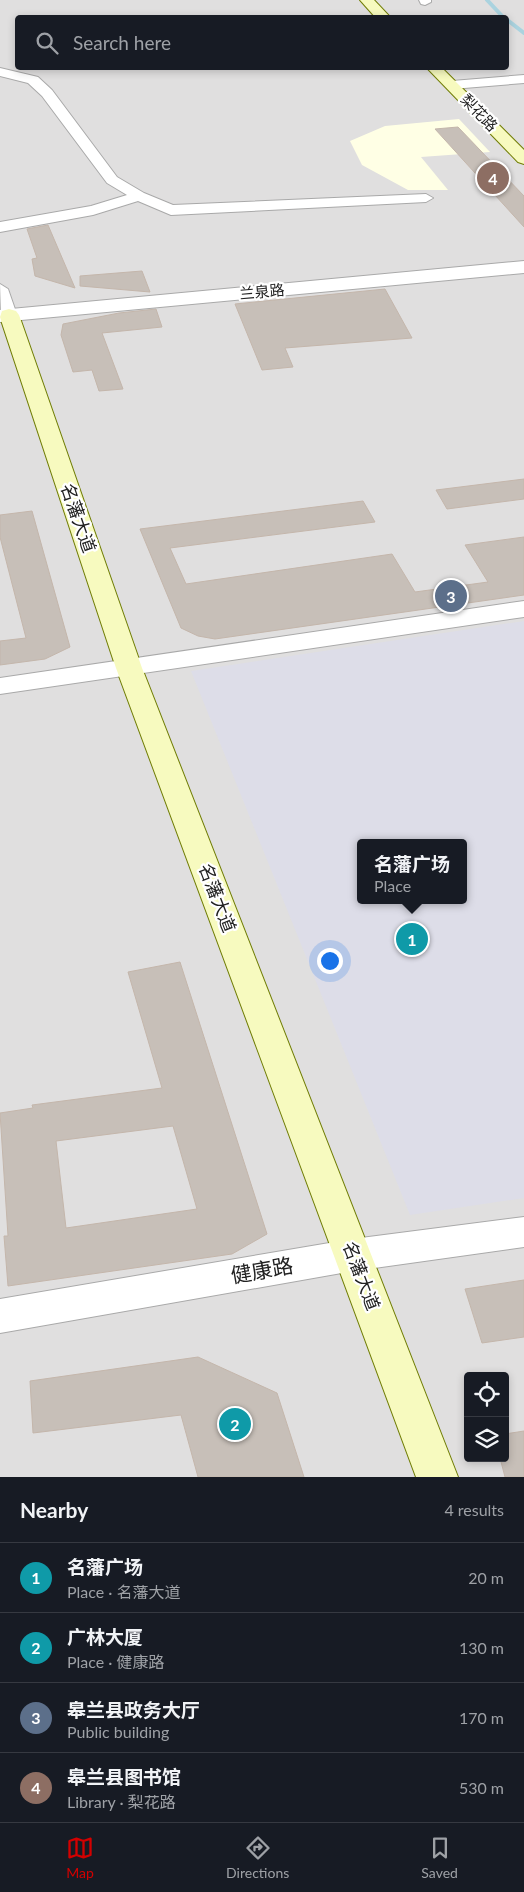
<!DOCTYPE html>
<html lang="en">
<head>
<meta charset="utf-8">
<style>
	body { margin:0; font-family:Lato,"Noto Sans SC",sans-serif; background:#20242c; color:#f1f3f6 }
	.controls { position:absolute; right:15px; bottom:15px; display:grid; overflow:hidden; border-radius:5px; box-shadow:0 2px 8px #0003 }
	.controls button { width:45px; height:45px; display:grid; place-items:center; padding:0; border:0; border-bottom:1px solid #363941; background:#171b24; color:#f1f3f6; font:25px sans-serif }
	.you { position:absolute; left:329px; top:960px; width:18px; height:18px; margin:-12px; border:4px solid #fff; border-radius:50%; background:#1a73e8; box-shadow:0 0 0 8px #1a73e833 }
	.badge { display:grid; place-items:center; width:32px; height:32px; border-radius:50%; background:#d40000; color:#fff; font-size:16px; font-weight:700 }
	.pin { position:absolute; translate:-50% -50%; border:2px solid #fff; box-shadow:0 1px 5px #0006 }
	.popup { position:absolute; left:357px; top:839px; width:110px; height:65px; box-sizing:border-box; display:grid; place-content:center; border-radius:5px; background:#171b24; filter:drop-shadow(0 1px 4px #0005); font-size:16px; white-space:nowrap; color:#9ea1a6 }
	.popup b { font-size:19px; color:#f1f3f6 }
	.popup::after { content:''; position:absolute; left:50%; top:100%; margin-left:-10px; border:10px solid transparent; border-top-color:#171b24 }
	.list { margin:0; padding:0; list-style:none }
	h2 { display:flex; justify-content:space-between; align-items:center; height:65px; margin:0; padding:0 20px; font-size:21px }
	h2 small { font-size:16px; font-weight:400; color:#9ea1a6 }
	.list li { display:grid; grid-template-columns:32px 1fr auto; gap:15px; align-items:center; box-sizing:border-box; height:70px; padding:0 20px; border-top:1px solid #363941 }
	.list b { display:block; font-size:19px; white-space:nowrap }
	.list p { margin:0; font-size:16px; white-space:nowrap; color:#9ea1a6 }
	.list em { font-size:16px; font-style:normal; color:#9ea1a6 }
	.icon { flex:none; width:28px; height:28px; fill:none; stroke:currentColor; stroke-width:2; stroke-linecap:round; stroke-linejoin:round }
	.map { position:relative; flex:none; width:524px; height:1477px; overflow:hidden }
	.search { position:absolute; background:#171b24; box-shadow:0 2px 8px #0003; left:15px; right:15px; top:15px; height:55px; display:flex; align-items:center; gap:12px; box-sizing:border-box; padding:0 18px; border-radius:5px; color:#9ea1a6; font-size:19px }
	.sheet { height:345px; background:#171b24 }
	nav { display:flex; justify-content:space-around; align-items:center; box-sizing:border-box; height:70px; border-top:1px solid #363941; background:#171b24; font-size:14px; color:#9ea1a6 }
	nav a { display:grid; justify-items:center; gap:2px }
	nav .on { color:#d40000 }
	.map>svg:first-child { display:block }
	.residential { fill:#e0dfdf; fill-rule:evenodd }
	.education { fill:#ffffe5 }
	.plaza { fill:#dddde8; fill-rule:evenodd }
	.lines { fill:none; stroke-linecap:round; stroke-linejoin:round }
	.stream { stroke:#aad3df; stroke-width:4 }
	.building { fill:#c7bfb8; stroke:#c4b6ab; fill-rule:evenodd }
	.minor-casing { stroke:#a9a9a9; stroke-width:2 }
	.tertiary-casing { stroke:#a9a9a9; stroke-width:2 }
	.secondary-casing { stroke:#707d05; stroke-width:2 }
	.minor { fill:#fff; fill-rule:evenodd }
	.tertiary { fill:#fff; fill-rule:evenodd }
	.secondary { fill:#f7fabf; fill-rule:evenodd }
	.labels { text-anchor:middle; stroke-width:4.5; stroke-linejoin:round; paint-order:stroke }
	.far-street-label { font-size:15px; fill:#222; stroke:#fff }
	.street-label { font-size:18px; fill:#222; stroke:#fff }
	.near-street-label { font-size:21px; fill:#222; stroke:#fff }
</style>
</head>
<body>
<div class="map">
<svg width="524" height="1477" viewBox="0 0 524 1477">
	<rect width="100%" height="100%" fill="#f2efe9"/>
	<path class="residential" d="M0,0H524V1477H0ZM18,18H506V68H18ZM361,843H463V900H361ZM468,1376H505V1458H468Z"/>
	<polygon class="education" points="459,119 490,152 421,157 448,190 408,190 362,165 350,141 385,126"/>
	<path class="plaza" d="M524,621V1198L410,1215L191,671ZM361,843H463V900H361Z"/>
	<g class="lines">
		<g class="stream">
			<polyline points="487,0 504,18"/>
			<polyline points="506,19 524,33"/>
		</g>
	</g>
	<g class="building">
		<polygon points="458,127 524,196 524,227 435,129"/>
		<polygon points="48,225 75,288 35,276 32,259 37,258 27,229"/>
		<polygon points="142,271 150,292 80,286 80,276"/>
		<polygon points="385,289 412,338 285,348 293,367 262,370 235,304"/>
		<polygon points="156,309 162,327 102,333 123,389 99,391 92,370 73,372 61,335 63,324 119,313"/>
		<polygon points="524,479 524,499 447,509 436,490"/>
		<polygon points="363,501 375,522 170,548 186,584 392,554 415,592 488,582 465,545 524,537 524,595 215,639 198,636 181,628 140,529"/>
		<polygon points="32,511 70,647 45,659 0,665 0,641 26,638 0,537 0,515"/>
		<path d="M180,962L267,1234L232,1254L8,1286L4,1236H8L0,1113L33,1108L32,1105L162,1088L128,972ZM173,1126L197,1209L66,1228L56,1141Z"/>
		<polygon points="524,1280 524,1337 482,1343 465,1289"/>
		<polygon points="198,1357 277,1393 304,1477 198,1477 181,1415 33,1433 30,1381"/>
		<polygon points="524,1431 524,1477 505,1477 500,1458 505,1458 505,1434"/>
	</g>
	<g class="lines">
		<defs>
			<g id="minor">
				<polygon points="419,0 431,0 431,2 425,5 421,4"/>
				<polygon points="0,68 38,77 52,90 117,177 144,193 173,205 426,194 433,198 426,202 171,215 138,201 93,215 0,232 0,222 91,206 127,195 107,183 42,96 28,83 0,76"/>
				<polygon points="524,75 524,83 452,89 445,85 452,81"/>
				<polygon points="0,284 8,289 17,315 15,319 3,319 1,315"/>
			</g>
			<g id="tertiary">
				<polygon points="524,261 524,273 0,322 0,310"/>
				<polygon points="524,601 524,617 0,694 0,678"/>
				<polygon points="524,1217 524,1247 353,1271 0,1333 0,1299 353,1239"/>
			</g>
			<g id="secondary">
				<polygon points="360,0 374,0 391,18 376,18"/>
				<polygon points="427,68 442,68 524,150 524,164 518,162"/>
				<polygon points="9,309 16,311 19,315 142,668 458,1477 416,1477 116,668 0,317 2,311"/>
			</g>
		</defs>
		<use href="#minor" class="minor-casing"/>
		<use href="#tertiary" class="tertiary-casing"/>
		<use href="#secondary" class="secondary-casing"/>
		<use href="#minor" class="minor"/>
		<use href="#tertiary" class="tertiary"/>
		<use href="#secondary" class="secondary"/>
	</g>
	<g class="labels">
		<g class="far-street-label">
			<text transform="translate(479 113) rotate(46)" y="5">梨花路</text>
			<text transform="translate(262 292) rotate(-5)" y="5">兰泉路</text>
		</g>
		<g class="street-label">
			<text transform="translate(78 518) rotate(71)" y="6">名藩大道</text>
			<text transform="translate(217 898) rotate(69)" y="6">名藩大道</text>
			<text transform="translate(361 1276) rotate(69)" y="6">名藩大道</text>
		</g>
		<g class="near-street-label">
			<text transform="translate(262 1271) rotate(-10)" y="7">健康路</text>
		</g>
	</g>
</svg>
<div class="controls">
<button><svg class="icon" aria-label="locate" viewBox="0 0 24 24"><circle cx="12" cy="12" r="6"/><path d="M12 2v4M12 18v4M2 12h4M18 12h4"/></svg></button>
<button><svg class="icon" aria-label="layers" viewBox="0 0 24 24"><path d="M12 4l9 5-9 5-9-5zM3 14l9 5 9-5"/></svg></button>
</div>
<div class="you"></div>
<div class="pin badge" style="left:412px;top:939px;background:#0f9aa8">1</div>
<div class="popup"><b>名藩广场</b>Place</div>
<div class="pin badge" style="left:235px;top:1424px;background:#0f9aa8">2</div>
<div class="pin badge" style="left:451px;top:596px;background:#5c6f8a">3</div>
<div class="pin badge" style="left:493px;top:178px;background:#8d6e63">4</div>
<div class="search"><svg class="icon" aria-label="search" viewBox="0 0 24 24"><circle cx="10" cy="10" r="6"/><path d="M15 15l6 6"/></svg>Search here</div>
</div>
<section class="sheet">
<h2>Nearby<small>4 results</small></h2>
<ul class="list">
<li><span class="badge" style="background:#0f9aa8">1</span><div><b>名藩广场</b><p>Place · 名藩大道</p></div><em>20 m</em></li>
<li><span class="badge" style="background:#0f9aa8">2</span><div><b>广林大厦</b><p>Place · 健康路</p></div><em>130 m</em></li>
<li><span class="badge" style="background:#5c6f8a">3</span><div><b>皋兰县政务大厅</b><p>Public building</p></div><em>170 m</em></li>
<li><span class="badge" style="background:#8d6e63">4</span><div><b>皋兰县图书馆</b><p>Library · 梨花路</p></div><em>530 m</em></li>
</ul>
</section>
<nav>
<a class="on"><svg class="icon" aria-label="map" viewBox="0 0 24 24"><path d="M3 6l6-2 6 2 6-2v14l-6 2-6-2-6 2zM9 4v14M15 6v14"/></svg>Map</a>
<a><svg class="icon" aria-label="directions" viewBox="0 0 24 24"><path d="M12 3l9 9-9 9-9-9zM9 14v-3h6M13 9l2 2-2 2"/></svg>Directions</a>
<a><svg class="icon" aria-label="saved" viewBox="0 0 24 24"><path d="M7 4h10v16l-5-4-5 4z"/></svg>Saved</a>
</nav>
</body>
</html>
